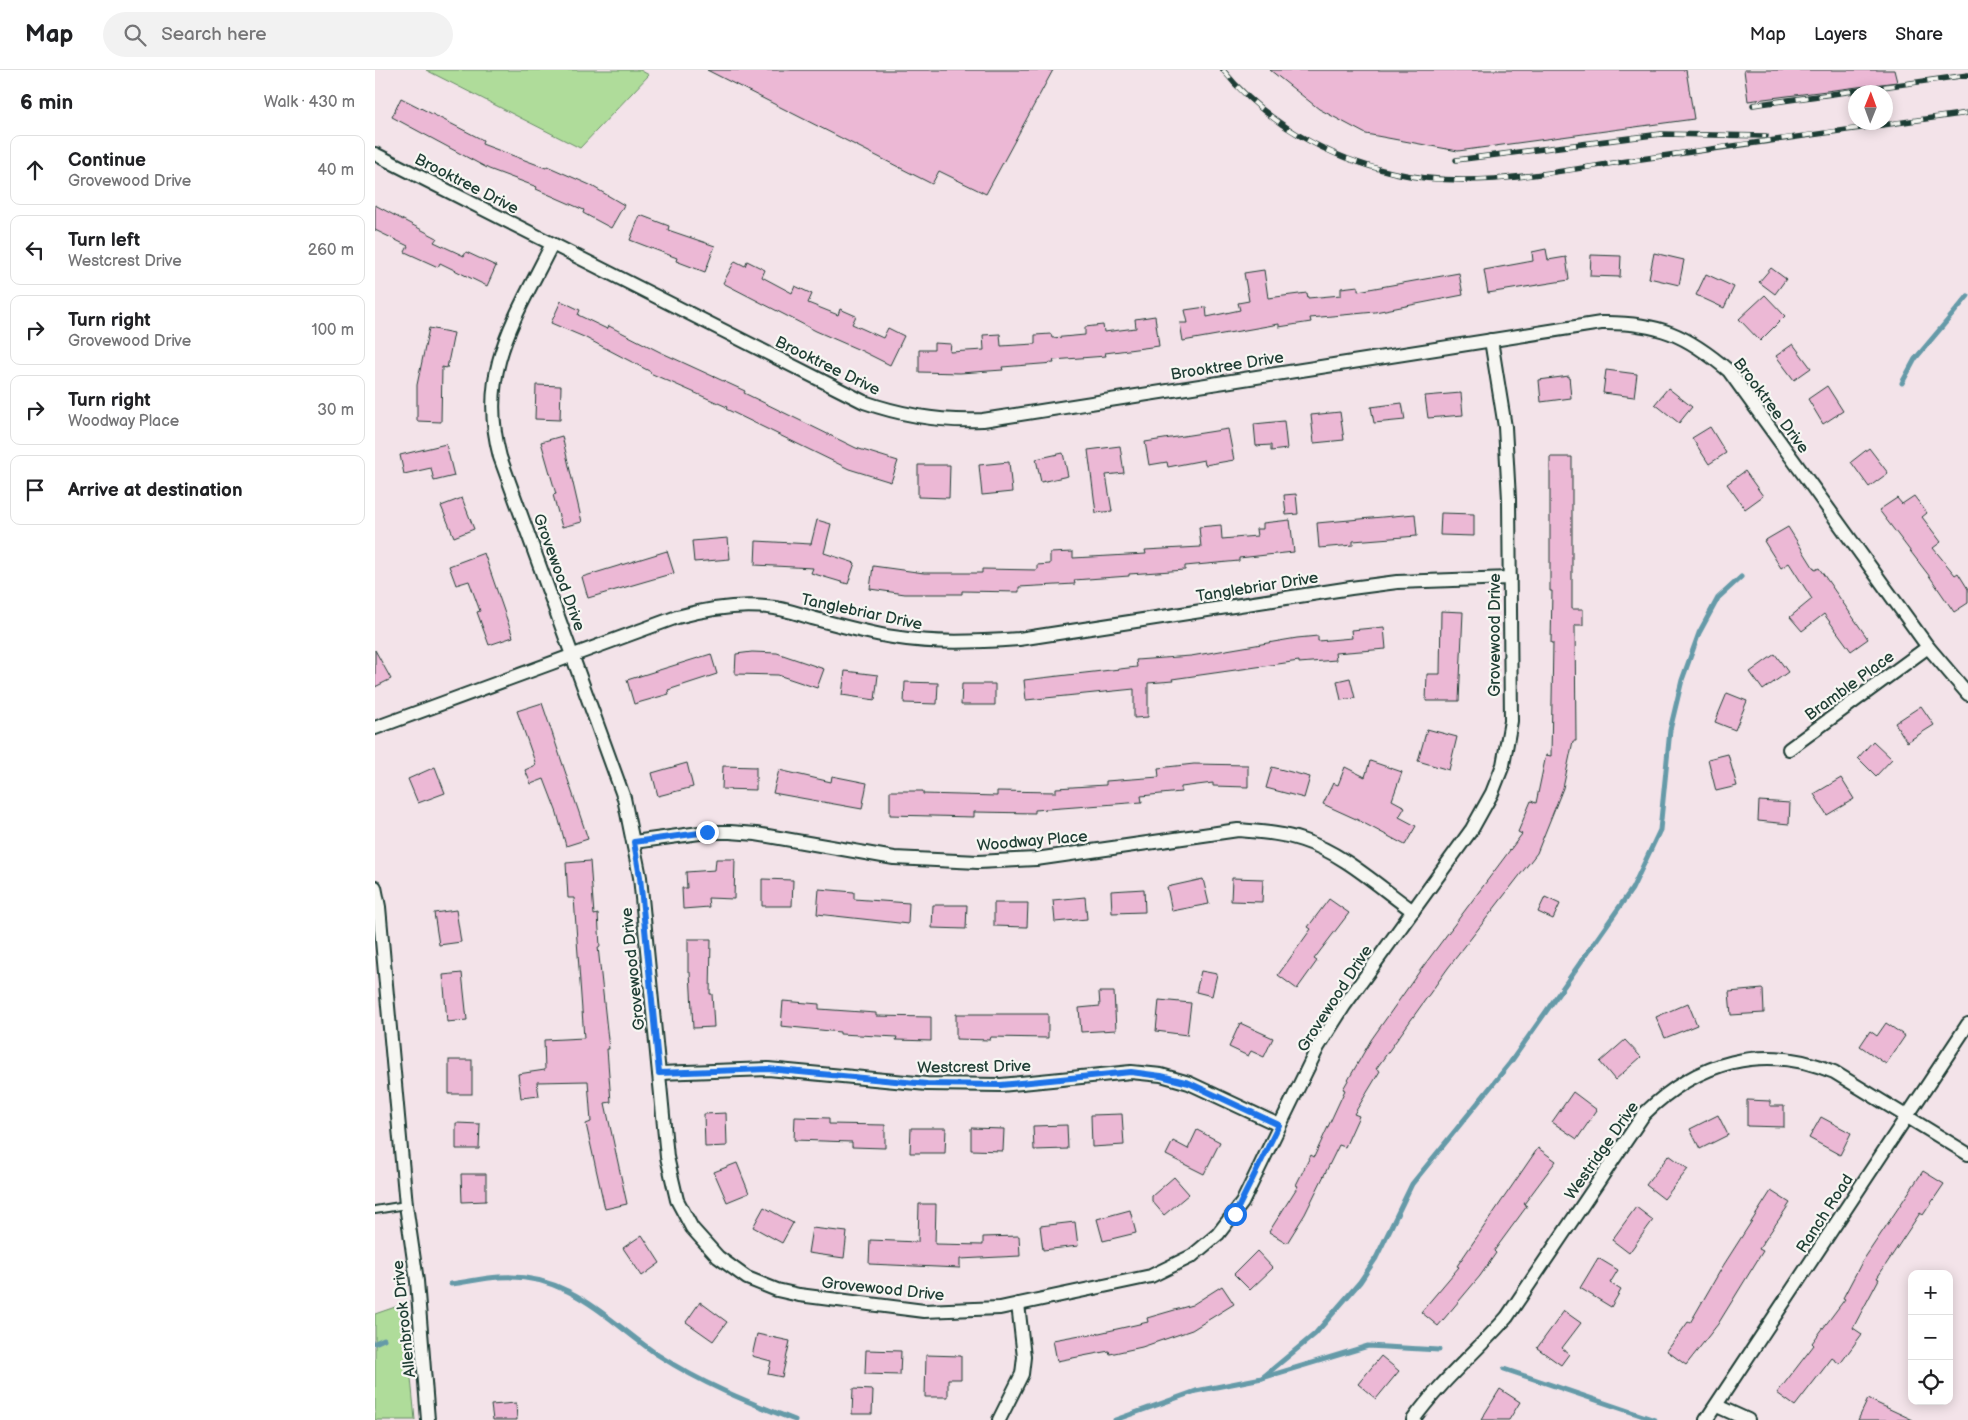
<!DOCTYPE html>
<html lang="en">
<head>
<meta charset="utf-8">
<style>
	body { margin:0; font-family:"Balsamiq Sans",sans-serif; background:#f2f2f2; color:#202124 }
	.controls { position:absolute; right:15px; bottom:15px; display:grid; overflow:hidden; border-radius:10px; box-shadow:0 2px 12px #0003 }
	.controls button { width:45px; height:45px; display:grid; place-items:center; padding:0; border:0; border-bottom:1px solid #e0e0e0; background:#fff; color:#202124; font:25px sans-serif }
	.compass { position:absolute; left:1473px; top:15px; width:45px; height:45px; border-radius:50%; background:#fff; box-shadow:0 2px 12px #0003; rotate:1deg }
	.stop { position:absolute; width:15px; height:15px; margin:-11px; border:4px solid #1a73e8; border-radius:50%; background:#fff }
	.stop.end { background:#1a73e8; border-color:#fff; box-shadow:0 1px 5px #0008 }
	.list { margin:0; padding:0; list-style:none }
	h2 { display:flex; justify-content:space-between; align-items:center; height:65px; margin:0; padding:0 20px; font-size:21px }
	h2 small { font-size:16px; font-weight:400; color:#757577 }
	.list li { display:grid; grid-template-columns:32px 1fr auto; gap:15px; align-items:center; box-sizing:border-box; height:70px; margin:0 10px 10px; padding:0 10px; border:1px solid #e0e0e0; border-radius:10px }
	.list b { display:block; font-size:19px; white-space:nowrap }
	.list p { margin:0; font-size:16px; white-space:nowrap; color:#757577 }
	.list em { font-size:16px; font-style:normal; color:#757577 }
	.icon { flex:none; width:28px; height:28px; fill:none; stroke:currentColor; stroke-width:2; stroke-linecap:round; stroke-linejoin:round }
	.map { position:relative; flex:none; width:1593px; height:1350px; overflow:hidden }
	header { display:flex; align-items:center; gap:30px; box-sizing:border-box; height:70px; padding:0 25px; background:#fff; border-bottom:1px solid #e0e0e0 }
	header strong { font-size:24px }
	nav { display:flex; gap:28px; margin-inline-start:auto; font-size:18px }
	.search { width:350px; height:45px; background:#f2f2f2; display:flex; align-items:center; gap:12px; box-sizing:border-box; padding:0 18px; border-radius:28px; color:#757577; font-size:19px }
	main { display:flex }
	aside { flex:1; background:#fff }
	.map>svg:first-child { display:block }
	.green { fill:#afdc9a; stroke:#678c67 }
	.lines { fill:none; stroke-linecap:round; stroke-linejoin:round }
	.stream { stroke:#659aa8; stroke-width:5 }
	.building { fill:#ecb8d5; stroke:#1f3d34 }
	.lane-casing { stroke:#1f3d34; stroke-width:10 }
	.street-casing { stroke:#1f3d34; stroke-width:16 }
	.lane { stroke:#f6f6f2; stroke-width:6 }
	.street { stroke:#f6f6f2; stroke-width:12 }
	.rail-casing { stroke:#1f3d34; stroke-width:5.5 }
	.rail { stroke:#f6f6f2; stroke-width:4; stroke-dasharray:11; stroke-linecap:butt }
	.route { stroke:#1a73e8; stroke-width:6 }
	.labels { text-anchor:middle; stroke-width:4.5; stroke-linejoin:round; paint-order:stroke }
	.street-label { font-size:16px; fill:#1f3d34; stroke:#f6f6f2 }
</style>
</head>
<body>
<header>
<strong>Map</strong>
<div class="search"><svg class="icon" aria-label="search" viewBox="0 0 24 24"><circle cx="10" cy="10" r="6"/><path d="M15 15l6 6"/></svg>Search here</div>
<nav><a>Map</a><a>Layers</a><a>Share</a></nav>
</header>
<main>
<aside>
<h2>6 min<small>Walk · 430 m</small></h2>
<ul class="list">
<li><svg class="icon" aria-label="ahead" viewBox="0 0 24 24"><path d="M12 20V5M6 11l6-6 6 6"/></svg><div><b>Continue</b><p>Grovewood Drive</p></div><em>40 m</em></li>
<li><svg class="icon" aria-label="left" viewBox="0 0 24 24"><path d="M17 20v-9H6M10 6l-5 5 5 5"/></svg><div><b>Turn left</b><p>Westcrest Drive</p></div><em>260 m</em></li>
<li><svg class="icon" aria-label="right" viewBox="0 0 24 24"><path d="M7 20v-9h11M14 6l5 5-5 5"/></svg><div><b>Turn right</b><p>Grovewood Drive</p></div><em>100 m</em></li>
<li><svg class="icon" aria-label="right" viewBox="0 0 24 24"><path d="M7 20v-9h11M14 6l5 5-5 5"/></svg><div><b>Turn right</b><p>Woodway Place</p></div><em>30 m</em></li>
<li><svg class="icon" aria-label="arrive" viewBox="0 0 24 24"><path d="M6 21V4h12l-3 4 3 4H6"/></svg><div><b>Arrive at destination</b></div></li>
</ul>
</aside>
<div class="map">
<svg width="1593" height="1350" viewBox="0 0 1593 1350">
	<rect width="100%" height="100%" fill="#f3e3e9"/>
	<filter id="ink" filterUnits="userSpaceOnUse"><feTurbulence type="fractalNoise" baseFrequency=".02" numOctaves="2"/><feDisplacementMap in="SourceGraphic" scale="10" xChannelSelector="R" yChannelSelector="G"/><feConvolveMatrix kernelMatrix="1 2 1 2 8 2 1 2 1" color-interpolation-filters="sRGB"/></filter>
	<g filter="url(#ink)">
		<g class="green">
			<polygon points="51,0 265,0 274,5 205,78"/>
			<polygon points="29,1234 40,1350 0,1350 0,1244"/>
		</g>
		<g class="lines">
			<g class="stream">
				<polyline points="1527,313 1540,289 1593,226"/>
				<path d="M76,1214C92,1212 108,1208 124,1207C193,1202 232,1250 283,1285C326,1313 372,1332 420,1350"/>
				<polyline points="0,1273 9,1269"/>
				<polyline points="1129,1299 1280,1350"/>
				<polyline points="887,1308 940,1264 985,1212 1001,1188 1037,1114 1135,993 1257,819 1285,760 1295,660 1307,610 1324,563 1343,528 1366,507"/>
				<polyline points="740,1350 821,1321 887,1308 993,1276 1064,1280"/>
			</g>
		</g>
		<g class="building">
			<polygon points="332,0 678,0 611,124 564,101 557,114"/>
			<polygon points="895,0 1311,0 1319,49 1083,81 991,64 944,39"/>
			<polygon points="1369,0 1519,0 1522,12 1373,31"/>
			<polygon points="26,28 108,70 107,74 171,98 172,96 215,115 249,135 236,158 208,143 209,140 161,119 162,117 114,99 17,47"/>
			<polygon points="0,135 62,168 59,172 89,186 91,182 121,196 112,216 65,193 63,197 30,182 33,176 0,160"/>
			<polygon points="265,145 294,156 293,160 340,176 330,202 301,191 302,188 255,170"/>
			<polygon points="1171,179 1173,190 1191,187 1194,210 1113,223 1109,200 1158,191 1157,182"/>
			<polygon points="1279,183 1309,190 1304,215 1274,208"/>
			<polygon points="1216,185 1246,186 1245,207 1215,206"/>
			<polygon points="360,191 370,196 372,191 390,200 387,207 417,223 420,216 437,224 433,233 463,245 465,239 481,246 477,254 508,268 513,258 529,266 515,295 487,281 441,261 348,213"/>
			<polygon points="1396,198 1411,209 1400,224 1384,212"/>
			<polygon points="889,200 893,228 932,223 933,228 966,225 966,218 983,216 983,221 1084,203 1088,225 1000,242 935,248 936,252 904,257 904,254 808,271 805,253 813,253 810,240 831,237 832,247 865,240 863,233 874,231 869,203"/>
			<polygon points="1331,204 1359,217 1349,238 1321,225"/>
			<polygon points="1390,225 1410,246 1385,271 1364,249"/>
			<polygon points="186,231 205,240 203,245 232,259 234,256 285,282 370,321 369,323 481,378 523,391 516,412 474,399 351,339 352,337 275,303 276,302 209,267 176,253"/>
			<polygon points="780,246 784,276 730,283 731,286 678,290 679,293 627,297 628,300 585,303 544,302 544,280 559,280 559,273 576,274 575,282 609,280 608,265 625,264 626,276 660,274 660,265 676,264 677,268 710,265 710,257 728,255 729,262 761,258 760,249"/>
			<polygon points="54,258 79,263 72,298 67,297 66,352 42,351 42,315"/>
			<polygon points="1418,274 1436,298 1419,310 1401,286"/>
			<polygon points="1231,300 1262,304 1259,327 1228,323"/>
			<polygon points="1194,306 1196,328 1166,332 1164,310"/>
			<polygon points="161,315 186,316 185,350 160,349"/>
			<polygon points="1452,316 1468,341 1448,354 1433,329"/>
			<polygon points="1293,318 1317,337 1304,353 1280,334"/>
			<polygon points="1086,323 1088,345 1053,348 1050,326"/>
			<polygon points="1027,333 1030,350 999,353 996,337"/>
			<polygon points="965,342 969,370 939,373 936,345"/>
			<polygon points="909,351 912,379 896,381 896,375 881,376 879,354"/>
			<polygon points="1335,357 1351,383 1334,394 1317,368"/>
			<polygon points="853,359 859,390 830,395 829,390 793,397 792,392 774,395 770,372"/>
			<polygon points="187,366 207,452 187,457 178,425 181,424 166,372"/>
			<polygon points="71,374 79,406 59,411 56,398 29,404 25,385"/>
			<polygon points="745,376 749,403 731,405 737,441 721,443 713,380"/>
			<polygon points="1494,378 1513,403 1494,417 1476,392"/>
			<polygon points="688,383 693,406 666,412 661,389"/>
			<polygon points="1175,387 1197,387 1197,539 1208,539 1208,555 1200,555 1201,671 1198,671 1188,718 1162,783 1073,898 1001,999 1005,1001 979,1044 984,1046 970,1077 964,1075 930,1144 912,1173 894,1162 923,1116 921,1115 936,1085 939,1087 970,1020 968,1019 996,970 1044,902 1147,764 1143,762 1156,731 1161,733 1171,685 1176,686 1178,573 1176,573 1177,521 1175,521"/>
			<polygon points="634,392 637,422 607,425 604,395"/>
			<polygon points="543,395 575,395 574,428 543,427"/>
			<polygon points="1370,401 1388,426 1370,439 1352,414"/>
			<polygon points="921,424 923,444 911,445 909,425"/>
			<polygon points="1539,426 1552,443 1547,447 1566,472 1558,478 1580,505 1583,503 1593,519 1593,533 1579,542 1555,507 1504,440 1522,428 1527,434"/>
			<polygon points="87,428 99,459 79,467 66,436"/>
			<polygon points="1066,443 1099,444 1099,466 1065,465"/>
			<polygon points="1040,444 1042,466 978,471 978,475 944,478 942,453"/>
			<polygon points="442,450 456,454 449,483 480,493 473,514 436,503 438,498 380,495 381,471 436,474"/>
			<polygon points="915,450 919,482 864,488 864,491 810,496 810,500 754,504 754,506 699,510 700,514 644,517 644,522 587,521 587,524 530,524 495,519 498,496 549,503 607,503 607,499 662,500 662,495 675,494 675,483 698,482 698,488 771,484 770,480 826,477 824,457 846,455 847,469 882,466 881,459 888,459 888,453"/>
			<polygon points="1413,457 1440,500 1444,498 1493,569 1476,581 1449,544 1427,561 1415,547 1437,529 1414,493 1406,498 1389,471"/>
			<polygon points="353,468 355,489 319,492 317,471"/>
			<polygon points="292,481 299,503 213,528 207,507"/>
			<polygon points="109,483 138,567 114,575 102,542 105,541 94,511 81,515 74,496"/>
			<polygon points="1066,541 1088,542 1084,631 1051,631 1052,604 1065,604"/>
			<polygon points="1009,557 1011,579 960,583 961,590 924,593 924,591 797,609 798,611 773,613 773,647 759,648 759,619 651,630 649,610 762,597 761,590 816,586 922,568 943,566 943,571 977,568 976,560"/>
			<polygon points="0,580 16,609 0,617"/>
			<polygon points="377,582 402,583 449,599 442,618 403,605 360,604 361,584"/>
			<polygon points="336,584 342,604 293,620 294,624 259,634 252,610"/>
			<polygon points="1400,584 1413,602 1388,620 1375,602"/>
			<polygon points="470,601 503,605 500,630 467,625"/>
			<polygon points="975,608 980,628 966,630 962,611"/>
			<polygon points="530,612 563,613 562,634 529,633"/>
			<polygon points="587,614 620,614 620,635 586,635"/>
			<polygon points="1352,623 1372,631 1360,660 1340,652"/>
			<polygon points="167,633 213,769 191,776 182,743 169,709 156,714 150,700 161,695 142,641"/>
			<polygon points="1546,636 1559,655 1532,672 1520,653"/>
			<polygon points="1052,659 1082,667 1074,700 1043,691"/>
			<polygon points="1498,671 1517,689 1501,706 1483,688"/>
			<polygon points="1353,684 1362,716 1341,721 1333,689"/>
			<polygon points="995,691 1027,702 1017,730 1030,737 1024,747 1041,756 1030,775 981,749 948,734 958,713 963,715 970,697 990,707"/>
			<polygon points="312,693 318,717 283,726 277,703"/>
			<polygon points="819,694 873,695 873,717 838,716 838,713 806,717 806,722 766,726 767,732 660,740 660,743 599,742 599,747 515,745 515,721 548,721 548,724 622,726 622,721 681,722 681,718 731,715 731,711 784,707 783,698"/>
			<polygon points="348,696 381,697 381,720 347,719"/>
			<polygon points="60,697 70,723 43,733 33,709"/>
			<polygon points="897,697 935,707 929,728 891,718"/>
			<polygon points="404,700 456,712 457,706 492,713 487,739 398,723"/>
			<polygon points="1466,708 1479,729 1452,745 1439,724"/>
			<polygon points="1384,731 1415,733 1414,754 1383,751"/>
			<polygon points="341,789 360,789 359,829 333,828 334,837 308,839 307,818 312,818 311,802 340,800"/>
			<polygon points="215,791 219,845 223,844 225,877 223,877 234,979 232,979 236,1032 230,1033 252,1134 230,1139 211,1054 216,1052 213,1011 162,1012 164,1026 146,1028 143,1004 170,1000 169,970 209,968 199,828 193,828 191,793"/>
			<polygon points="857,808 888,809 887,832 856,831"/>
			<polygon points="387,809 418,810 417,836 387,836"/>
			<polygon points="828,809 834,834 797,841 792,817"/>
			<polygon points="444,819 479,822 479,829 534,833 533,854 442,844"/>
			<polygon points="769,819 770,842 737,843 736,821"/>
			<polygon points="710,827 712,849 680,852 678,830"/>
			<polygon points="1170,827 1185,834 1178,849 1163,842"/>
			<polygon points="954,829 974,843 939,889 942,891 922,919 903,905 936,859 933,857"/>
			<polygon points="619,833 653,833 652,857 619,856"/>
			<polygon points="558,835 592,835 591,859 557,858"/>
			<polygon points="81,840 86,872 64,875 59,843"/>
			<polygon points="313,869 336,869 335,924 337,924 339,957 318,958 315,902 313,902"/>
			<polygon points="826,901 842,904 837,926 821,922"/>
			<polygon points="87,903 92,950 72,952 68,905"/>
			<polygon points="1388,919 1389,943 1356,945 1354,922"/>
			<polygon points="724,922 739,922 741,960 706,962 704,938 725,936"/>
			<polygon points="784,930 816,933 812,965 781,961"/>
			<polygon points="408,931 444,934 444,939 501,943 501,946 556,947 556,971 521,970 522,967 465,964 465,962 406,956"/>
			<polygon points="1313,933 1322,955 1290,968 1281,947"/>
			<polygon points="581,944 673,944 673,968 616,967 615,970 581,969"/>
			<polygon points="865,953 898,968 889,987 876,981 873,986 854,977"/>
			<polygon points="1511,953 1530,966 1511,994 1485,976 1495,961 1502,966"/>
			<polygon points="1250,970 1266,987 1240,1010 1225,992"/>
			<rect x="74" y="990" width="23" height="34"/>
			<polygon points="1198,1022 1222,1040 1202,1069 1177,1052"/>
			<polygon points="1372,1030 1395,1031 1395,1036 1409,1036 1409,1057 1372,1056"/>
			<polygon points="351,1043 352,1076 330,1077 329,1044"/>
			<polygon points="747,1044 749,1075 717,1077 716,1045"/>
			<polygon points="1343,1045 1353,1065 1325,1079 1315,1059"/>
			<polygon points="420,1047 454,1048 454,1054 510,1055 510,1078 477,1077 477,1072 419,1070"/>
			<polygon points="1446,1047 1476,1063 1465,1085 1434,1068"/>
			<polygon points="81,1053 105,1054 104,1079 81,1079"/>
			<polygon points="692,1055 693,1079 659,1080 658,1056"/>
			<polygon points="536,1058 571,1058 570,1083 535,1083"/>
			<polygon points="596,1058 629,1059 628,1081 596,1080"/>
			<polygon points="822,1060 845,1072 829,1104 791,1085 798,1071 813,1079"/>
			<polygon points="1163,1078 1181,1091 1149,1134 1152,1136 1119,1181 1121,1183 1105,1206 1063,1256 1046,1242 1084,1197 1082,1196"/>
			<polygon points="1294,1085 1313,1099 1289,1129 1271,1115"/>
			<polygon points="362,1093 374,1123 352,1132 339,1102"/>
			<polygon points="1548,1101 1569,1114 1548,1145 1545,1143 1502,1208 1504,1209 1478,1258 1487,1264 1465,1294 1457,1288 1420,1336 1402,1323 1439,1275 1437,1273 1470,1229 1468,1228 1487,1192"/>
			<polygon points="86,1104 111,1104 111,1131 87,1132"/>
			<polygon points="799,1107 814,1124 789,1145 777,1131 777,1126"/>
			<polygon points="1396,1121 1415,1133 1384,1179 1388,1181 1343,1254 1311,1295 1292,1281 1313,1252 1315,1253 1348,1196"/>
			<polygon points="544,1134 561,1134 560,1174 608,1175 608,1167 644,1166 645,1186 585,1189 585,1198 494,1194 495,1170 543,1172"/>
			<polygon points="389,1137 418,1153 407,1173 378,1157"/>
			<polygon points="1261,1137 1278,1150 1254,1183 1237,1170"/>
			<polygon points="755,1140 761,1163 728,1171 722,1149"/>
			<polygon points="700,1152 703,1176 668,1180 665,1156"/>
			<polygon points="437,1158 472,1162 469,1188 433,1183"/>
			<polygon points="267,1165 285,1193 267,1206 248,1178"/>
			<polygon points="882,1181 898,1198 875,1220 859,1204"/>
			<polygon points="1223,1188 1243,1200 1235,1213 1246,1220 1236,1237 1205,1218"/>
			<polygon points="847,1216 859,1234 817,1260 767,1277 735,1284 734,1281 682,1291 678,1270 711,1264 711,1266 773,1252 772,1248 817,1235"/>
			<polygon points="325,1232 352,1252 338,1271 311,1252"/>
			<polygon points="1189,1241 1206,1253 1187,1278 1194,1284 1186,1295 1162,1278"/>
			<polygon points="382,1264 415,1271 407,1307 393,1304 396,1291 377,1286"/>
			<polygon points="491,1280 526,1281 525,1305 490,1304"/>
			<polygon points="551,1285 586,1286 586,1309 573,1309 573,1327 550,1327"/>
			<polygon points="1006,1286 1024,1301 1001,1329 983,1314"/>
			<polygon points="478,1319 498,1320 497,1344 477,1344"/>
			<polygon points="1125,1319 1145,1332 1134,1350 1106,1350"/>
			<polygon points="1493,1329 1538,1350 1483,1350"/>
			<polygon points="141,1333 142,1350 118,1350 116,1335"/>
		</g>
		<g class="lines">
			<defs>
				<polyline id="lane" points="0,1140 31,1135"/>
				<g id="street">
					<path d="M0,84L489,332C529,346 566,352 608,350L1226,253C1283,252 1312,265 1354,301L1553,577L1593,624"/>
					<path d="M177,174C140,249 102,301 125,387L249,728L265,807L292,1087L302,1130L317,1158L343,1187L372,1208L402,1220L424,1225L549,1241L625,1238L776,1206L817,1186L843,1164L867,1133L943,977L969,936L1097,759L1117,723L1128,695L1136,651L1134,429L1130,357L1116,270"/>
					<path d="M0,658L302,547C334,538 366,533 400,538C412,540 425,544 437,548C464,555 491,563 518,567C560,574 602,572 644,569L976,518L1022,512L1135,508"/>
					<polyline points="1414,679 1553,577"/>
					<path d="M259,772L332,762H355L381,764L519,788L603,792L661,789L863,760C885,762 906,763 927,770C968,783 1003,816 1038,841"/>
					<polyline points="0,817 4,837 31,1135 42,1211 53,1350"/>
					<polyline points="284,1003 393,999 552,1014 626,1015 756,1002 786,1005 814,1013 904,1055"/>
					<polyline points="1342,1336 1373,1350"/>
					<polyline points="624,1350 647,1304 649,1287 643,1234"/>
					<path d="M1038,1350C1065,1312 1101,1282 1132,1247L1269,1044C1322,992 1388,972 1459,1002L1593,1084"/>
					<polyline points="1331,1350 1593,954"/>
				</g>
			</defs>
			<use href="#lane" class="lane-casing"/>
			<use href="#street" class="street-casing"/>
			<use href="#lane" class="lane"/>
			<use href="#street" class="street"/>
			<defs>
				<g id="rail">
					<path d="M848,0C891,53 953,88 1020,103C1099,121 1187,100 1266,89C1375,73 1484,58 1593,43"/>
					<polyline points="1378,35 1593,5"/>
					<polyline points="1081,90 1286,64 1391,66"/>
				</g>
			</defs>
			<use href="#rail" class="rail-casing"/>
			<use href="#rail" class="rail"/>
		</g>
	</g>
	<g class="lines" filter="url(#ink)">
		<polyline class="route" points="332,762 259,772 265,807 284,1003 393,999 552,1014 626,1015 756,1002 786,1006 814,1013 904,1055 860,1144"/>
	</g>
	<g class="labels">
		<g class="street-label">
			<text transform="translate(92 113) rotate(27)" y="6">Brooktree Drive</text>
			<text transform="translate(453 295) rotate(26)" y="6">Brooktree Drive</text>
			<text transform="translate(852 295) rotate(-9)" y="6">Brooktree Drive</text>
			<text transform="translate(1397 335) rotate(53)" y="6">Brooktree Drive</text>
			<text transform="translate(185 502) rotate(70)" y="6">Grovewood Drive</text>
			<text transform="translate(882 516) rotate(-9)" y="6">Tanglebriar Drive</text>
			<text transform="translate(487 541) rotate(12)" y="6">Tanglebriar Drive</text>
			<text transform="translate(1119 565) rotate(-90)" y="6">Grovewood Drive</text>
			<text transform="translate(1474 615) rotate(-36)" y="6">Bramble Place</text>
			<text transform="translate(657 770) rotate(-5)" y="6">Woodway Place</text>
			<text transform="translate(257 899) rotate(-96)" y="6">Grovewood Drive</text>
			<text transform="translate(959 928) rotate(-57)" y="6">Grovewood Drive</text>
			<text transform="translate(599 996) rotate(-1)" y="6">Westcrest Drive</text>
			<text transform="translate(1226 1080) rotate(-55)" y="6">Westridge Drive</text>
			<text transform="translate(1449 1143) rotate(-57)" y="6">Ranch Road</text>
			<text transform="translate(508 1218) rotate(6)" y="6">Grovewood Drive</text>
			<text transform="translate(28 1249) rotate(-96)" y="6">Allenbrook Drive</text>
		</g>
	</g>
</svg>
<div class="controls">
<button>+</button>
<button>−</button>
<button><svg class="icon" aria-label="locate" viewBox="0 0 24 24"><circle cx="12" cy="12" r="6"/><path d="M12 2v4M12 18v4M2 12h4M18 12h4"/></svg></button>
</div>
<svg class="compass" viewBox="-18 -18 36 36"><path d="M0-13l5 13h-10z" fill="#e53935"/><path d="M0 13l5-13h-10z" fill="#757577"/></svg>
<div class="stop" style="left:860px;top:1144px"></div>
<div class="stop end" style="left:332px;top:762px"></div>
</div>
</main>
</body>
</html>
